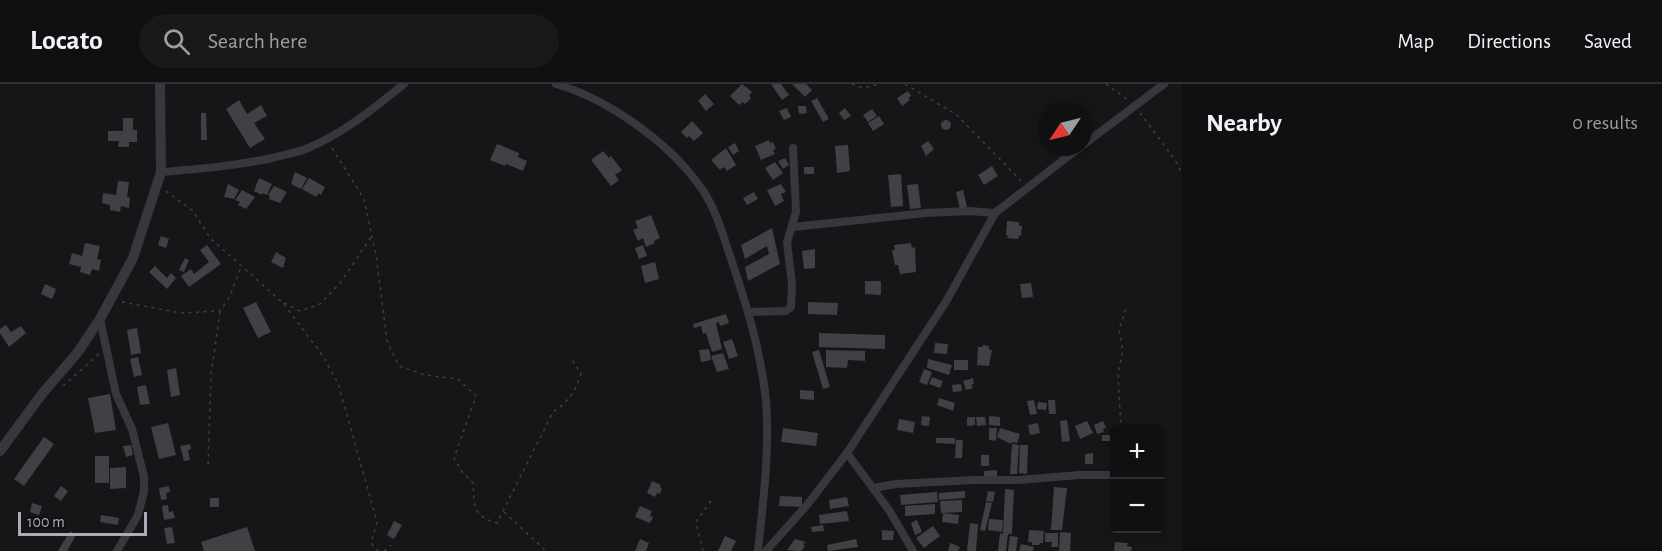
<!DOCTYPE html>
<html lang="en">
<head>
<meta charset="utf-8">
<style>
	body { margin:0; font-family:"Alegreya Sans",sans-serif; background:#19191b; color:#f1f3f6 }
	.controls { position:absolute; right:18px; bottom:18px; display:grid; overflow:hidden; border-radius:6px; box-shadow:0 3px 9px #0003 }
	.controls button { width:54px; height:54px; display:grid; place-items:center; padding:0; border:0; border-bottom:2px solid #303032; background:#101012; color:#f1f3f6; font:30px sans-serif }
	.compass { position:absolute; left:1038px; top:18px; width:54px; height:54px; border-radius:50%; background:#101012; box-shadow:0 3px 9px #0003; rotate:235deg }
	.scale { position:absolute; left:18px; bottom:15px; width:129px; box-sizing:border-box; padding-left:6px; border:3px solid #a8adb8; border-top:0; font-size:16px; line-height:21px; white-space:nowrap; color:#a8adb8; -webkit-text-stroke:4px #111113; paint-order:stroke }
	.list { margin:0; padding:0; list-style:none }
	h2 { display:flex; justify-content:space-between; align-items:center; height:78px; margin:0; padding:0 24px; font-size:26px }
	h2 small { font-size:20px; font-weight:400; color:#9c9d9f }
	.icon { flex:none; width:33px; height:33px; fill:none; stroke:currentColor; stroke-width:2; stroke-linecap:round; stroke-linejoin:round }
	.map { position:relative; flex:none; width:1182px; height:467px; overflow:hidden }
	header { display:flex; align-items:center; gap:36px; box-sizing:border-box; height:84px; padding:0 30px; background:#101012; border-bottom:2px solid #303032 }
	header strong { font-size:28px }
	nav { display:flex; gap:33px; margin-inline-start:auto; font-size:21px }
	.search { width:420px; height:54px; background:#19191b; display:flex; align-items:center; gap:15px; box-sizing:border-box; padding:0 21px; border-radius:33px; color:#9c9d9f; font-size:22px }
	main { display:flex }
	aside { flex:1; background:#101012 }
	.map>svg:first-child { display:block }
	.building { fill:#404145 }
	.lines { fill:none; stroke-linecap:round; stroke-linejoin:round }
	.path { stroke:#3d3f44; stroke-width:1.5; stroke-dasharray:3 4.5; stroke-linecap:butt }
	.minor { stroke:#37383d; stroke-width:8 }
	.tertiary { stroke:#37383d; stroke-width:10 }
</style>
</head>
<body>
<header>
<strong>Locato</strong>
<div class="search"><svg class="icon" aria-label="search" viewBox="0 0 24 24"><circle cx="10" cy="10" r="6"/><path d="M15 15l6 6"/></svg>Search here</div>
<nav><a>Map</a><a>Directions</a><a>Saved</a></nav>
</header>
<main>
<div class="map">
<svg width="1182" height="467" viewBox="0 0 1182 467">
	<rect width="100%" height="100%" fill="#161618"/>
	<g class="building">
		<polygon points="742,0 752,8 749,11 751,14 745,20 743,18 739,21 730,12"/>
		<polygon points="771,0 781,0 789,11 782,16"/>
		<polygon points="792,0 806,0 812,6 805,13"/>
		<polygon points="908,7 911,12 908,14 910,16 902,22 897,14"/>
		<polygon points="705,10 714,20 706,27 698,17"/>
		<polygon points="817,14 829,35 823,38 811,17"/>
		<polygon points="239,16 247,30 261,21 267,32 254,39 265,55 250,64 226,25"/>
		<polygon points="798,22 806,22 807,29 799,30"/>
		<polygon points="787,24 791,33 784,36 779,27"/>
		<polygon points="845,24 851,32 844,36 839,29"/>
		<polygon points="872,25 877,32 868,38 863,31"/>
		<polygon points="201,29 206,29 207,56 201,56"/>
		<polygon points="879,32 884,40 873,47 868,39"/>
		<polygon points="123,34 133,34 133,46 137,46 137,58 129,58 129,63 118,63 119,57 108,57 108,47 123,47"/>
		<circle cx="946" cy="41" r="5"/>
		<polygon points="692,37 703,49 694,57 689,52 687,54 681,48"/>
		<polygon points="769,56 770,59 773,58 776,65 773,66 775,70 761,76 755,62"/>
		<polygon points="928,57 934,65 926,72 921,62"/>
		<polygon points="735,59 739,67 733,71 728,63"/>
		<polygon points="497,60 519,69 518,73 527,77 523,87 506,80 505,82 490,76"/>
		<polygon points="848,61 850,87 837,89 835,62"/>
		<polygon points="726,64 736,81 727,87 724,83 720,86 711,76"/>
		<polygon points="603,67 609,74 611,72 622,86 615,91 619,96 611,102 591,76"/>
		<polygon points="785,74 789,81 783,85 778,77"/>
		<polygon points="775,78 783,89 773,96 765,84"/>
		<polygon points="992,82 998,92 984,101 978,91"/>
		<rect x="804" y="83" width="10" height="7"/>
		<polygon points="295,88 307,94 301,105 291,100"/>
		<polygon points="901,90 903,122 891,123 888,91"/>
		<polygon points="259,94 272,100 267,111 263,109 262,111 254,107"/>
		<polygon points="309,94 325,103 321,111 319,109 316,113 302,105"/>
		<polygon points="118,97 129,98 127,113 130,114 129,124 121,122 120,128 110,126 110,121 102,119 103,109 116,111"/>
		<polygon points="228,100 239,106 234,115 224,113"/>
		<polygon points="781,100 786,108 781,110 784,117 775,122 767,106"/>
		<polygon points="918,100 921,124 910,125 907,101"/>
		<polygon points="274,102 287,108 280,119 269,115 270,112 268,111"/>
		<polygon points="242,106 255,113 246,125 238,121 240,118 235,116"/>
		<polygon points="963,106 967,123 960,125 956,108"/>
		<polygon points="754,108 758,115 747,121 743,114"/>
		<polygon points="651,131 660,154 654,157 655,159 646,163 643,154 638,157 633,146 638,144 635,137"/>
		<polygon points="1007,137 1019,138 1019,142 1022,142 1021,152 1019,151 1018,155 1007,154 1008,151 1006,151"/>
		<polygon points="772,144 780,180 748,197 745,183 769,170 767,162 745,175 741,161"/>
		<polygon points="161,152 169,155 166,164 158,161"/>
		<polygon points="85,159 100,162 97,175 101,176 99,187 92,185 90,191 80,188 81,183 69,180 72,169 82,172"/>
		<polygon points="911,159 912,164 915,163 916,188 900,190 898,181 895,181 892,166 895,166 894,161"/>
		<polygon points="207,161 221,180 189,203 181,192 191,185 194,190 209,178 200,166"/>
		<polygon points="643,161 647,172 639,175 635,164"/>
		<polygon points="815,165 815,184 804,185 802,167"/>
		<polygon points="276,168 286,174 283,184 271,178"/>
		<polygon points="185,174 189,176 184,188 179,186"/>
		<polygon points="655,178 659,195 645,199 641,182"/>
		<polygon points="155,182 167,194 171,189 176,194 167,205 149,188"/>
		<polygon points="865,197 881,197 881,211 865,210"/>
		<polygon points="1031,199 1033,213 1022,214 1020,200"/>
		<polygon points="45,200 56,205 52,215 41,210"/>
		<polygon points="256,218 271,248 258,254 243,224"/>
		<polygon points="808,218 838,219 837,231 808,230"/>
		<polygon points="726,230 729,239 720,242 719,238 716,239 722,265 712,268 706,249 703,250 701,242 694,244 693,240"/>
		<polygon points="6,241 11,248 21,242 26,249 9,263 0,249 0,245"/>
		<polygon points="137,244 141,269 131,271 127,246"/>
		<polygon points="819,249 885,251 885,265 819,263"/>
		<polygon points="732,255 738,272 729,275 723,258"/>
		<polygon points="935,259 948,260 947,270 934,269"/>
		<polygon points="983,261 989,262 989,266 992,266 989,282 977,281 978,263 983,263"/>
		<polygon points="709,265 711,276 701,278 699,266"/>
		<polygon points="819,266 830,303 823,305 812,268"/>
		<polygon points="826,266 865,267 865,277 848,276 847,284 826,283"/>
		<polygon points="723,269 729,285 717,288 711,272"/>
		<polygon points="138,273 142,291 134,293 130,275"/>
		<polygon points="928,275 952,281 949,291 927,284"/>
		<rect x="954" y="276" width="14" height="10"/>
		<polygon points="176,284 180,311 171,313 167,286"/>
		<polygon points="924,285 932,288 927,301 919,298"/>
		<polygon points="932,293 943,297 940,304 929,300"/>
		<polygon points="973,294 974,300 971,301 973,304 966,306 963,297"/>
		<polygon points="961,300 962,307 953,308 952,301"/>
		<polygon points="146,301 150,320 140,321 137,303"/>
		<polygon points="800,306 814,307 814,316 800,315"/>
		<polygon points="110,310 116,346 95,349 88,314"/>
		<polygon points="939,314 955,319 953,327 937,321"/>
		<polygon points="1034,316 1037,330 1030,331 1027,317"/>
		<polygon points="1048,316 1055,316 1056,330 1049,330"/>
		<polygon points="1038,318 1047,319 1046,326 1037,325"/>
		<polygon points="922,332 930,333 929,342 921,341"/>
		<polygon points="989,332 1000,333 1000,342 989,341"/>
		<polygon points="967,333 975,333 975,341 967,342"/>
		<polygon points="976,333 985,333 986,341 977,342"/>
		<polygon points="899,335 915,338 913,349 897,346"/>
		<polygon points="1067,336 1070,357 1062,358 1060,337"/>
		<polygon points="1087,337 1093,349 1080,355 1075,342"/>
		<polygon points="1103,337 1106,344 1103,345 1104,348 1097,350 1094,341"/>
		<polygon points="168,339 176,371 159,375 151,343"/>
		<polygon points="1038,339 1040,349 1030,351 1028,341"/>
		<polygon points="783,344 818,349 816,362 781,358"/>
		<polygon points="989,344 997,344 996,357 989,356"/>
		<polygon points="1000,344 1020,350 1017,359 1012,358 1011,360 997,353"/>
		<rect x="1102" y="351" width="10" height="6"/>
		<polygon points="44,353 54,360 24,402 14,395"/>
		<polygon points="936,354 955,354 955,360 936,359"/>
		<polygon points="956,356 963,356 962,374 955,374"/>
		<polygon points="190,360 191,365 188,366 190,376 184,377 180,362"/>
		<polygon points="1012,360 1019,361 1017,390 1010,390"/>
		<polygon points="131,361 133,371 126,373 123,362"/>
		<polygon points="1020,361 1028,361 1027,390 1019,389"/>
		<polygon points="1093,369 1093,380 1085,380 1085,370"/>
		<rect x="981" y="371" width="8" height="11"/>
		<rect x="95" y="372" width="14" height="27"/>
		<polygon points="126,383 126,404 110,405 110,384"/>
		<polygon points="997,386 997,393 984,394 984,387"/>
		<polygon points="652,397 661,401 660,403 662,405 660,410 657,409 655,413 647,409"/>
		<polygon points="61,402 68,407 61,417 54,412"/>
		<polygon points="169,402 170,408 166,409 167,415 161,416 159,404"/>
		<polygon points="1054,403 1067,404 1062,446 1051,446"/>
		<polygon points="1005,405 1014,406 1012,450 1008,450 1006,467 998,467 1000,449 1003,450"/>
		<polygon points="965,407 965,414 939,416 939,409"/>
		<polygon points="988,407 995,408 993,418 986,417"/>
		<polygon points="937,408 938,418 901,421 900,411"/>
		<polygon points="780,412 802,413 802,423 779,422"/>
		<polygon points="847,413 849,422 830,425 829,416"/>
		<rect x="210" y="414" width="9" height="9"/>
		<polygon points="962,416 962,428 941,429 940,417"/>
		<polygon points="986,418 992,419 985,447 980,446"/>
		<polygon points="32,419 42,422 39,431 30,428"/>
		<polygon points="935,420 935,430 905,432 905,422"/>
		<polygon points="168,421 169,428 173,427 175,434 164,436 162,422"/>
		<polygon points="640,422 652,427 650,432 653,433 650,439 635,433"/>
		<polygon points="847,427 849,437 820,440 819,431"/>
		<polygon points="943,429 959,431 958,440 942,438"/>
		<polygon points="101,431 119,434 118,441 100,438"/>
		<polygon points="989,435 1003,436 1002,448 988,446"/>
		<polygon points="917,436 922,448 915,451 911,439"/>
		<polygon points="394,437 402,441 394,455 387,451"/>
		<polygon points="970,439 978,440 976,467 967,467"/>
		<polygon points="823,441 824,447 812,448 811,443"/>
		<polygon points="933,442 940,452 924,464 916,454"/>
		<polygon points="172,443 175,459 167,460 164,444"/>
		<polygon points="247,443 255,467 204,467 201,458"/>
		<polygon points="882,446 894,447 893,456 882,456"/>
		<polygon points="1029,446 1044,447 1043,459 1040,459 1039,461 1032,461 1032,458 1028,458"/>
		<polygon points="70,447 76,451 67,467 58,467"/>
		<polygon points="1060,448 1071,449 1070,467 1059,467"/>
		<polygon points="1045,449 1058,449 1058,463 1051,463 1052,458 1045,458"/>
		<polygon points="725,452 736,457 731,467 718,467"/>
		<polygon points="1010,452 1018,453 1016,467 1008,467"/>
		<polygon points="640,455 649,459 646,467 635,467"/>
		<polygon points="795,455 806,458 803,460 805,462 801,467 787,466"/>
		<polygon points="856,455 858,463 828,467 827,461"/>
		<polygon points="1115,458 1128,459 1127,462 1132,463 1131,467 1114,467"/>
		<polygon points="950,459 960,463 958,467 948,467"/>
		<polygon points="1021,460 1034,463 1033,467 1019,467"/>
	</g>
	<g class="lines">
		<g class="path">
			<polyline points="852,0 863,4 879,0"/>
			<polyline points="905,0 957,31 1021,97"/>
			<polyline points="1106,0 1129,17"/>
			<polyline points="1140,29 1175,76 1182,90"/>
			<path d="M332,64L364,115L376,171L387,257L399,282L425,291L458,295L476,312L454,374L462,388L473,399C475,420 471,432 497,439L553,328C569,317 575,308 581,290L570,272"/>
			<polyline points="166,107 193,127 210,154 283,219 323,272 338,299 377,438 371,459 378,467"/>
			<polyline points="122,218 181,229 220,227 230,212 241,183"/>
			<polyline points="284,219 300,227 320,220 341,198 371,153"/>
			<polyline points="63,302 99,270"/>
			<polyline points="1121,346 1118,289 1123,267 1119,245 1126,225"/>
			<polyline points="208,380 211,291 220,228"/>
			<polyline points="504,428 546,467"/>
			<polyline points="384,467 391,461"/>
			<polyline points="703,467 696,438 713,414"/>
		</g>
		<g class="minor">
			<path d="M556,0C608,15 668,58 699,101C715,122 722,148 730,172C746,219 761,267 766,317C770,367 763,417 758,467"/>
			<polyline points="1083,61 1164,0"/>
			<path d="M161,88C199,85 235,82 272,74C283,71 296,69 308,64C344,49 374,24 404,0"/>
			<polyline points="793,143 926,129 969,127 995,129"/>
			<polyline points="748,228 786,227 791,223 792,200 787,158 796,128 793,64"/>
			<polyline points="100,235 116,310 132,345 144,393 144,407 138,431 117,467"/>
			<polyline points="847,369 889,426 913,467"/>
			<polyline points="873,404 896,400 974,396 1018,396 1079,391 1114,391"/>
			<polyline points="766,467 807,421 847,369 947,216 995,129 1080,63"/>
		</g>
		<polyline class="tertiary" points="0,367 42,310 78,268 100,235 133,174 161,88 160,0"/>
	</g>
</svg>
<div class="controls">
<button>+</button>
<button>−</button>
</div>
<svg class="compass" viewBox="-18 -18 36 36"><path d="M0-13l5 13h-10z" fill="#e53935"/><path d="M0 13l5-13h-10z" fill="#9c9d9f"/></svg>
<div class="scale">100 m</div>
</div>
<aside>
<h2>Nearby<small>0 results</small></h2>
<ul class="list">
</ul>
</aside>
</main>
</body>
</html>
